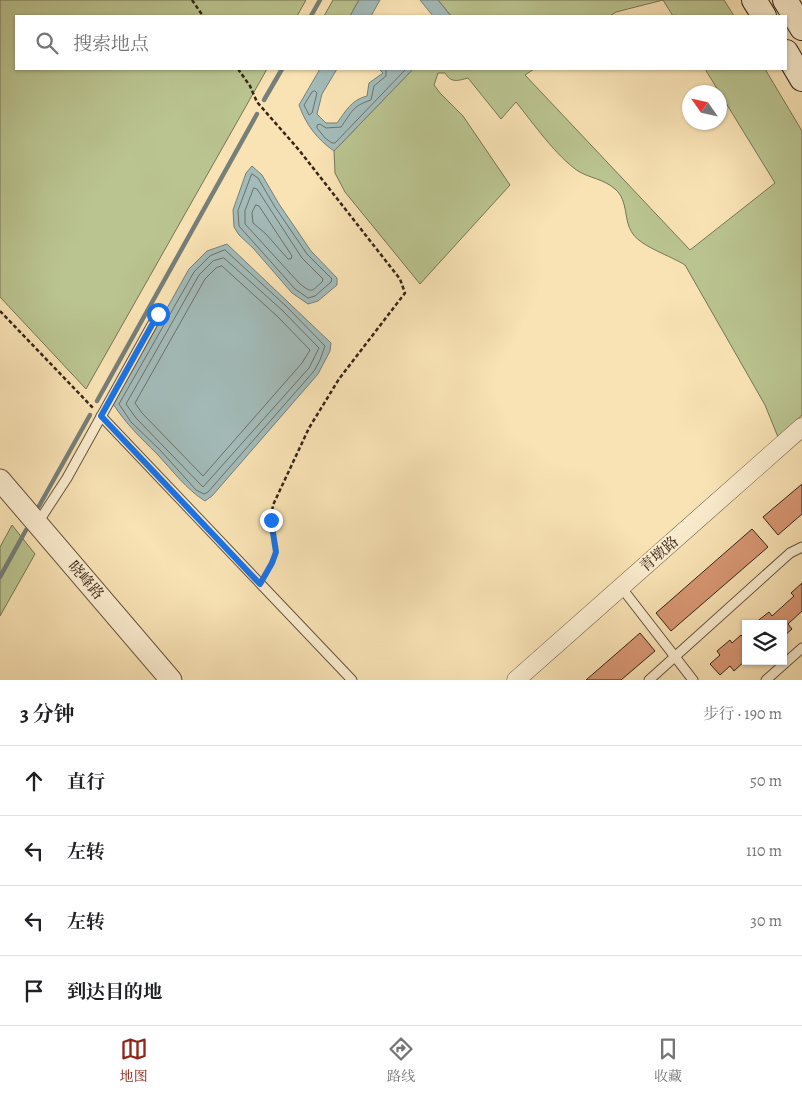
<!DOCTYPE html>
<html lang="zh">
<head>
<meta charset="utf-8">
<style>
	body { margin:0; font-family:Alegreya,"Noto Serif SC",serif; background:#f2f2f2; color:#202124 }
	.controls { position:absolute; right:15px; bottom:15px; display:grid; overflow:hidden; border-radius:0px; box-shadow:0 1px 4px #0004 }
	.controls button { width:45px; height:45px; display:grid; place-items:center; padding:0; border:0; border-bottom:1px solid #e0e0e0; background:#fff; color:#202124; font:25px sans-serif }
	.compass { position:absolute; left:682px; top:85px; width:45px; height:45px; border-radius:50%; background:#fff; box-shadow:0 1px 4px #0004; rotate:304deg }
	.stop { position:absolute; width:15px; height:15px; margin:-11px; border:4px solid #1a73e8; border-radius:50%; background:#fff }
	.stop.end { background:#1a73e8; border-color:#fff; box-shadow:0 1px 5px #0008 }
	.list { margin:0; padding:0; list-style:none }
	h2 { display:flex; justify-content:space-between; align-items:center; height:65px; margin:0; padding:0 20px; font-size:21px }
	h2 small { font-size:16px; font-weight:400; color:#757577 }
	.list li { display:grid; grid-template-columns:32px 1fr auto; gap:15px; align-items:center; box-sizing:border-box; height:70px; padding:0 20px; border-top:1px solid #e0e0e0 }
	.list b { display:block; font-size:19px; white-space:nowrap }
	.list em { font-size:16px; font-style:normal; color:#757577 }
	.icon { flex:none; width:28px; height:28px; fill:none; stroke:currentColor; stroke-width:2; stroke-linecap:round; stroke-linejoin:round }
	.map { position:relative; flex:none; width:802px; height:680px; overflow:hidden }
	.search { position:absolute; background:#fff; box-shadow:0 1px 4px #0004; left:15px; right:15px; top:15px; height:55px; display:flex; align-items:center; gap:12px; box-sizing:border-box; padding:0 18px; border-radius:0px; color:#757577; font-size:19px }
	.sheet { height:345px; background:#fff }
	nav { display:flex; justify-content:space-around; align-items:center; box-sizing:border-box; height:70px; border-top:1px solid #e0e0e0; background:#fff; font-size:14px; color:#757577 }
	nav a { display:grid; justify-items:center; gap:2px }
	nav .on { color:#8f2418 }
	.map>svg:first-child { display:block }
	.green { fill:#bac490; stroke:#787454 }
	.water { fill:#a3bbb9; stroke:#777f79 }
	.lines { fill:none; stroke-linecap:round; stroke-linejoin:round }
	.shore { stroke:#6c7069; stroke-width:1 }
	.stream { stroke:#777f79; stroke-width:4.5 }
	.building { fill:#d89774; stroke:#362419 }
	.service-casing { stroke:#675440; stroke-width:11 }
	.minor-casing { stroke:#675440; stroke-width:19 }
	.tertiary-casing { stroke:#675440; stroke-width:23 }
	.secondary-casing { stroke:#362419; stroke-width:26 }
	.path { stroke:#362419; stroke-width:2.5; stroke-dasharray:4 2.5; stroke-linecap:butt }
	.service { stroke:#fbedcf; stroke-width:9 }
	.minor { stroke:#fbedcf; stroke-width:18 }
	.tertiary { stroke:#fbedcf; stroke-width:21 }
	.secondary { stroke:#fbedcf; stroke-width:24 }
	.route { stroke:#1a73e8; stroke-width:6 }
	.labels { text-anchor:middle; stroke-width:4; stroke-linejoin:round; paint-order:stroke }
	.street-label { font-size:15px; fill:#362419; stroke:#fbedcf }
</style>
</head>
<body>
<div class="map">
<svg width="802" height="680" viewBox="0 0 802 680">
	<rect width="100%" height="100%" fill="#f9e3b5"/>
	<filter id="stains"><feTurbulence type="fractalNoise" baseFrequency=".004" numOctaves="4"/><feColorMatrix values="0 0 0 0 .2 0 0 0 0 .09 0 0 0 0 .02 0 0 0 .5 -.17"/></filter>
	<radialGradient id="worn" r=".72"><stop offset=".6" stop-color="#630" stop-opacity="0"/><stop offset="1" stop-color="#630" stop-opacity=".3"/></radialGradient>
	<g class="green">
		<polygon points="0,0 306,0 297,16 16,16 16,69 267,69 86,389 0,297"/>
		<polygon points="333,0 359,0 350,16 324,16"/>
		<polygon points="438,0 724,0 734,16 673,16 663,0 616,12 610,16 451,16"/>
		<path d="M413,69H534L525,75L690,250L775,183L705,69H765L802,131V415L778,437L765,405L685,265C671,256 642,247 633,234C623,221 629,201 615,189C604,179 589,178 578,171C556,156 533,123 516,102L501,119L468,78C457,81 451,83 445,73H438L434,85L440,93L463,116L510,185L420,284L345,192L335,173L334,151Z"/>
		<polygon points="12,525 35,554 0,616 0,547"/>
	</g>
	<g class="water">
		<polygon points="359,0 380,0 371,16 350,16"/>
		<polygon points="420,0 438,0 451,16 433,16"/>
		<path d="M320,69H337L322,94L317,114L326,123H337C346,111 351,100 367,96L369,83L383,73L379,69H413L334,151C317,139 306,125 299,105Z"/>
		<polygon points="252,166 262,175 279,204 311,251 337,278 337,285 318,301 308,304 292,293 253,248 239,235 234,227 233,210 246,173"/>
		<path d="M227,244L331,343L330,351L318,374L212,496L205,501C186,489 173,471 157,454C140,437 127,425 113,404L189,269L207,251Z"/>
	</g>
	<g class="lines">
		<g class="shore">
			<path d="M386,69V76L374,86L371,100C352,106 352,112 341,127L326,128L320,124L317,125V128L325,138L332,143H335L406,69"/>
			<polygon points="315,91 317,93 312,113 309,115 304,105 312,92"/>
			<polygon points="252,174 258,178 275,207 307,254 332,279 331,282 315,296 308,298 295,289 239,226 238,211"/>
			<path d="M254,188L257,189L302,258L323,279L322,282C311,292 312,293 300,284L245,224V211Z"/>
			<polygon points="256,205 259,206 292,256 291,259 288,259 266,234 253,223 252,213"/>
			<polygon points="225,250 287,307 325,346 320,360 314,371 208,492 204,494 196,490 160,450 131,422 119,404 194,272 210,256"/>
			<polygon points="224,258 283,311 319,348 309,368 203,487 136,418 126,404 199,275 213,261"/>
			<polygon points="222,266 278,317 310,350 302,363 203,476 142,413 135,403 205,279 216,268"/>
		</g>
		<g class="stream">
			<polyline points="311,16 320,0"/>
			<polyline points="264,100 282,69"/>
			<polyline points="97,401 257,114"/>
			<polyline points="39,506 90,415"/>
			<polyline points="0,577 26,530"/>
		</g>
	</g>
	<g class="building">
		<polygon points="802,484 802,514 778,535 763,517"/>
		<polygon points="752,529 768,547 671,631 656,613"/>
		<polygon points="802,583 802,611 788,624 792,629 783,637 783,624 755,623 769,612 772,616 794,596 791,593"/>
		<polygon points="640,633 655,651 621,680 586,680"/>
		<polygon points="741,635 746,640 746,660 734,671 730,666 720,675 710,664 720,655 717,651 730,640 732,643"/>
	</g>
	<g class="lines">
		<defs>
			<g id="service">
				<polyline points="101,416 352,680"/>
				<polyline points="37,524 67,478 158,314"/>
				<polyline points="621,587 693,680"/>
				<polyline points="649,680 790,553 802,547"/>
				<polyline points="766,680 802,648"/>
			</g>
			<polyline id="minor" points="516,680 802,427"/>
			<polyline id="tertiary" points="0,480 171,680"/>
			<g id="secondary">
				<polyline points="754,0 764,16"/>
				<polyline points="785,0 802,28"/>
				<polyline points="786,52 802,79"/>
			</g>
		</defs>
		<use href="#service" class="service-casing"/>
		<use href="#minor" class="minor-casing"/>
		<use href="#tertiary" class="tertiary-casing"/>
		<use href="#secondary" class="secondary-casing"/>
		<g class="path">
			<polyline points="192,0 203,16"/>
			<polyline points="238,69 250,86 257,102 299,150 400,279 405,293 339,379 309,428 273,505 271,520 276,552 266,574"/>
			<polyline points="0,311 94,409"/>
		</g>
		<use href="#service" class="service"/>
		<use href="#minor" class="minor"/>
		<use href="#tertiary" class="tertiary"/>
		<use href="#secondary" class="secondary"/>
	</g>
	<g class="lines">
		<polyline class="route" points="158,314 101,416 260,584 272,563 276,552 271,520"/>
	</g>
	<g class="labels">
		<g class="street-label">
			<text transform="translate(659 554) rotate(-41)" y="5">青墩路</text>
			<text transform="translate(86 580) rotate(49)" y="5">晓峰路</text>
		</g>
	</g>
	<rect width="100%" height="100%" filter="url(#stains)"/>
	<rect width="100%" height="100%" fill="url(#worn)"/>
</svg>
<div class="controls">
<button><svg class="icon" aria-label="layers" viewBox="0 0 24 24"><path d="M12 4l9 5-9 5-9-5zM3 14l9 5 9-5"/></svg></button>
</div>
<svg class="compass" viewBox="-18 -18 36 36"><path d="M0-13l5 13h-10z" fill="#e53935"/><path d="M0 13l5-13h-10z" fill="#757577"/></svg>
<div class="stop" style="left:158px;top:314px"></div>
<div class="stop end" style="left:271px;top:520px"></div>
<div class="search"><svg class="icon" aria-label="search" viewBox="0 0 24 24"><circle cx="10" cy="10" r="6"/><path d="M15 15l6 6"/></svg>搜索地点</div>
</div>
<section class="sheet">
<h2>3 分钟<small>步行 · 190 m</small></h2>
<ul class="list">
<li><svg class="icon" aria-label="ahead" viewBox="0 0 24 24"><path d="M12 20V5M6 11l6-6 6 6"/></svg><div><b>直行</b></div><em>50 m</em></li>
<li><svg class="icon" aria-label="left" viewBox="0 0 24 24"><path d="M17 20v-9H6M10 6l-5 5 5 5"/></svg><div><b>左转</b></div><em>110 m</em></li>
<li><svg class="icon" aria-label="left" viewBox="0 0 24 24"><path d="M17 20v-9H6M10 6l-5 5 5 5"/></svg><div><b>左转</b></div><em>30 m</em></li>
<li><svg class="icon" aria-label="arrive" viewBox="0 0 24 24"><path d="M6 21V4h12l-3 4 3 4H6"/></svg><div><b>到达目的地</b></div></li>
</ul>
</section>
<nav>
<a class="on"><svg class="icon" aria-label="map" viewBox="0 0 24 24"><path d="M3 6l6-2 6 2 6-2v14l-6 2-6-2-6 2zM9 4v14M15 6v14"/></svg>地图</a>
<a><svg class="icon" aria-label="directions" viewBox="0 0 24 24"><path d="M12 3l9 9-9 9-9-9zM9 14v-3h6M13 9l2 2-2 2"/></svg>路线</a>
<a><svg class="icon" aria-label="saved" viewBox="0 0 24 24"><path d="M7 4h10v16l-5-4-5 4z"/></svg>收藏</a>
</nav>
</body>
</html>
